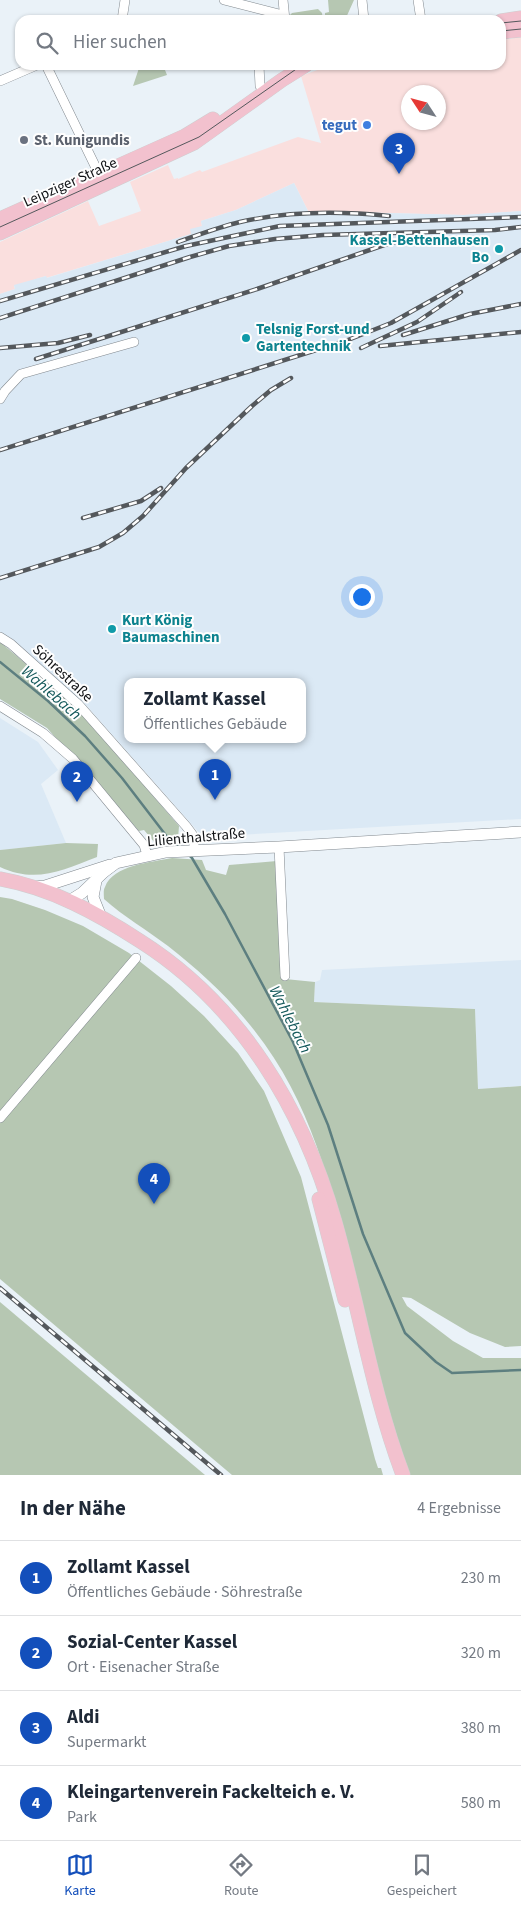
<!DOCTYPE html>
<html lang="de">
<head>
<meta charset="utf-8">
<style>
	body { margin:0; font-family:"Source Sans 3",sans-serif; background:#f2f2f3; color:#1f2937 }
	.compass { position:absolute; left:401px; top:85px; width:45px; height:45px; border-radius:50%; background:#fff; box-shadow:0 1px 4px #0004; rotate:306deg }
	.you { position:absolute; left:361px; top:596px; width:18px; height:18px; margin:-12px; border:4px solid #fff; border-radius:50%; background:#1a73e8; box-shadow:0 0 0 8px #1a73e833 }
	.badge { display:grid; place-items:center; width:32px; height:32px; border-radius:50%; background:#134fbb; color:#fff; font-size:16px; font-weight:700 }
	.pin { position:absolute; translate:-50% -41px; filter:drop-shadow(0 1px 2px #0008) }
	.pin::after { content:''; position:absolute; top:26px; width:18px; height:15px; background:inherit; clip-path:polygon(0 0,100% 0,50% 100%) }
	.popup { position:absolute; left:124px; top:678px; width:182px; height:65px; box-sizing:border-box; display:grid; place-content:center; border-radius:10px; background:#fff; filter:drop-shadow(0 1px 4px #0005); font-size:16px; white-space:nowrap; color:#747a83 }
	.popup b { font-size:19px; color:#1f2937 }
	.popup::after { content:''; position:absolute; left:50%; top:100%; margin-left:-10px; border:10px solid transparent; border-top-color:#fff }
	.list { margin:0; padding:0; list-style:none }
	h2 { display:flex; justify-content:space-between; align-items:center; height:65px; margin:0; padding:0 20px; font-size:21px }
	h2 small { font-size:16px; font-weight:400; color:#747a83 }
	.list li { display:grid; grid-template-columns:32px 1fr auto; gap:15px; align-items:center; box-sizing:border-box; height:75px; padding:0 20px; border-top:1px solid #e0e1e3 }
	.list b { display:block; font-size:19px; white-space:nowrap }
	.list p { margin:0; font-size:16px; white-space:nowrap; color:#747a83 }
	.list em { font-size:16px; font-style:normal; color:#747a83 }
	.icon { flex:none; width:28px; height:28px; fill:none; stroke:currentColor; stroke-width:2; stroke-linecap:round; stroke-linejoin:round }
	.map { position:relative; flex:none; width:521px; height:1475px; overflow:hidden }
	.search { position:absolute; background:#fff; box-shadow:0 1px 4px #0004; left:15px; right:15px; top:15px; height:55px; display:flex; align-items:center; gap:12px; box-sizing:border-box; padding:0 18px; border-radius:15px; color:#747a83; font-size:19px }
	.sheet { height:365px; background:#fff }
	nav { display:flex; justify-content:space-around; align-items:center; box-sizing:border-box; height:70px; border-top:1px solid #e0e1e3; background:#fff; font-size:14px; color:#747a83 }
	nav a { display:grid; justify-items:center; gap:2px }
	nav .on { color:#134fbb }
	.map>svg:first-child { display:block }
	.commercial { fill:#fadfde; fill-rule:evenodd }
	.built { fill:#dbe9f5; fill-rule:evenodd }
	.green { fill:#b6c7b2 }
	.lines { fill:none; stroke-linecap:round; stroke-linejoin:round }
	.stream { stroke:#5d7f80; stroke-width:2.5 }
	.street-casing { stroke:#82898f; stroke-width:10 }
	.secondary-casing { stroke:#82898f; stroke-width:12 }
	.primary-casing { stroke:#cfcfd0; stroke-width:15 }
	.street { stroke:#fff; stroke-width:9 }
	.secondary { stroke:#fff; stroke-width:11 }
	.primary { stroke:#f2c1ce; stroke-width:14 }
	.tram { stroke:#54585c; stroke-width:1 }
	.rail-casing { stroke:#54585c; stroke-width:4.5 }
	.rail { stroke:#fefefe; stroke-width:2.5; stroke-dasharray:8; stroke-linecap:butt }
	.shop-dot { fill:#3f7fe0; stroke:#fefefe; stroke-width:2 }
	.worship-dot { fill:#6b7280; stroke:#fefefe; stroke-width:2 }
	.culture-dot { fill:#0f9aa8; stroke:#fefefe; stroke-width:2 }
	.labels { text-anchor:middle; stroke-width:4; stroke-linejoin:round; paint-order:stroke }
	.shop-label { font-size:15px; font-weight:bold; fill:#366cbe; stroke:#fefefe; text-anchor:end }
	.worship-label { font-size:15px; font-weight:bold; fill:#5b616d; stroke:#fefefe; text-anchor:start }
	.street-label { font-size:15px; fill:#0f1114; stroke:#fefefe }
	.culture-label { font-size:15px; font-weight:bold; fill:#0d838f; stroke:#fefefe; text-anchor:start }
	.water-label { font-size:16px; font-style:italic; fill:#13585a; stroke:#fefefe }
</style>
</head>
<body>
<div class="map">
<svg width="521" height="1475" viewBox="0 0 521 1475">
	<rect width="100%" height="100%" fill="#eaf2f8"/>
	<path class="commercial" d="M521,37V211L464,215L308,211L294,183L236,210L201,221L202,226L191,234L46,278V276L14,286L15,289L0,294V242L88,201L99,226L141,211L130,182L168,165L174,179L178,178V179L200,170L202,172L298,137L321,143L301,76L331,65H501V40ZM408,92H438V122H408Z"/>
	<g class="built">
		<path d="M294,183L308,211L464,215L521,211V819L203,837L87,706L17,643L0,632V294L15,289L14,285L46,276L47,278L191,234L190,229L202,226L201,221L236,210ZM128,681H302V739H128Z"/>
		<polygon points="0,718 38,742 58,770 41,784 66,843 0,850"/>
		<polygon points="521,960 521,1086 478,1089 475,1009 314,1002 315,982 320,980 322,970"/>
	</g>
	<g class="green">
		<polygon points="328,0 354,0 345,20 325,20 325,13 329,12"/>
		<polygon points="318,9 322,13 323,20 291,20 290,15 292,13"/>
		<polygon points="140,65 163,65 167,75 133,86"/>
		<polygon points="0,642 75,705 179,826 178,839 155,843 144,830 139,831 47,728 0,699"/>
		<path d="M66,843L98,844L97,857C63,870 36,884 0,867V850Z"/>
		<path d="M172,858L202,860L206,870L226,875L229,865L277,861L285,979L315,982L314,1002L475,1009L478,1089L521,1086V1346L505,1347L470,1333L411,1298L402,1297L407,1306L453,1341L483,1358H521V1475H407L399,1454C386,1405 373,1357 360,1308C334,1203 318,1104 245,1019C223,992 196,968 168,946C147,930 124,917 104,899C104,896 103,890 105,887C113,865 152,862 172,858Z"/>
		<polygon points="0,897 12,899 45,910 83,926 129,953 171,986 204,1016 238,1053 264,1091 301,1177 375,1459 378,1468 381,1468 383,1475 232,1475 0,1279"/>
		<polygon points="0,1302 205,1475 0,1475"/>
	</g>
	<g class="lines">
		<g class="stream">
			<polyline points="0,662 48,701 85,736 122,778 168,838 180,848"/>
			<polyline points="188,854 192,858 225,914 293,1042 328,1125 363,1234 405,1333 436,1362 452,1373 521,1370"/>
		</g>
		<defs>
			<g id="street">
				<polyline points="224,0 283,15"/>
				<polyline points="283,0 285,20"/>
				<polyline points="362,0 364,20"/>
				<polyline points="418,0 421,20"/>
				<polyline points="122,20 125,0"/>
				<polyline points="46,65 99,174"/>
				<polyline points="259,65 260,86"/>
				<polyline points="0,81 37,65"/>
				<polyline points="0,399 5,391 21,374 134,342"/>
				<polyline points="0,637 11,644 78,704 186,826 192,834 195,850"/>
				<polyline points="0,706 43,733 73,759 144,845 147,855"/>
				<polyline points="279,847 285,976"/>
				<polyline points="0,1118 136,958"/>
			</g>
			<g id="secondary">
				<polyline points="96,881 93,897 101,917"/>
				<polyline points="34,887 45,886 110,865"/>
				<polyline points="69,901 82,893 104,872 116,863 166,852 279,847 521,832"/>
			</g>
			<g id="primary">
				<polyline points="501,21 521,18"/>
				<polyline points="501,32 521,30"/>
				<polyline points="0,219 185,136 213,119"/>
				<polyline points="0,233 194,143 282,80 306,65"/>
				<path d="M0,879C51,888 97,913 140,941C241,1005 303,1109 335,1222C359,1306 372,1393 403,1475"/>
				<polyline points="319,1199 345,1300"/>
			</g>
		</defs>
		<use href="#street" class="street-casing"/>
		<use href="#secondary" class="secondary-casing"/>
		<use href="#primary" class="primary-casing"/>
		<use href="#street" class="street"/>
		<use href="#secondary" class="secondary"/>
		<use href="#primary" class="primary"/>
		<g class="tram">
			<polyline points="501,23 521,21"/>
			<polyline points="501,31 521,29"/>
			<polyline points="0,227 199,137 302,65"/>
		</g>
		<defs>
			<g id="rail">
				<path d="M178,242C198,235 219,227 240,222C289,211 340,211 389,216"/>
				<polyline points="0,301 186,246 280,226 521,217"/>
				<polyline points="0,318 190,257 229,246 275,239 323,235 495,230 521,227"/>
				<polyline points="403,335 470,314 521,304"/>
				<polyline points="380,346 521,332"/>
				<polyline points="0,348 58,343 90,335"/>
				<polyline points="361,348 417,322 461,292"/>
				<polyline points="36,359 257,289 390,243 410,239"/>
				<polyline points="0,450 348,340 391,323 521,250"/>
				<polyline points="83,518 141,501 161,488"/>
				<polyline points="0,578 99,547 123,533 143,516 186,468 252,406 271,390 291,378"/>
				<polyline points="0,1288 221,1475"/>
			</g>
		</defs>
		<use href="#rail" class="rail-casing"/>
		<use href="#rail" class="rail"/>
	</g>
	<circle class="shop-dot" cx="367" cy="125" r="5"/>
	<circle class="worship-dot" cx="24" cy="140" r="5"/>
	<g class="culture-dot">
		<circle cx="499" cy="249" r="5"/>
		<circle cx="246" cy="338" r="5"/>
		<circle cx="112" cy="629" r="5"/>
	</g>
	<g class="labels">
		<g class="shop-label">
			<text x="357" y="130">tegut</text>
		</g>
		<g class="worship-label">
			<text x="34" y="145">St. Kunigundis</text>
		</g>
		<g class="street-label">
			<text transform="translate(70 182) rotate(-24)" y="5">Leipziger Straße</text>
			<text transform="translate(63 673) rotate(43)" y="5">Söhrestraße</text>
			<text transform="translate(196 837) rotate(-5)" y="5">Lilienthalstraße</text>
		</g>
		<g class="culture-label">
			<text x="489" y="245" text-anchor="end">Kassel-Bettenhausen<tspan x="489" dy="17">Bo</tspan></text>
			<text x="256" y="334">Telsnig Forst-und<tspan x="256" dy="17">Gartentechnik</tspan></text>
			<text x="122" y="625">Kurt König<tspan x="122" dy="17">Baumaschinen</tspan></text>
		</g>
		<g class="water-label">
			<text transform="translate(52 692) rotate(41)" y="6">Wahlebach</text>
			<text transform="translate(291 1019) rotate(63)" y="6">Wahlebach</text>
		</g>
	</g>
</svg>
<svg class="compass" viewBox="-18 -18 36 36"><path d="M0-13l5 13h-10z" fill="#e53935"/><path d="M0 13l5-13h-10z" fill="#747a83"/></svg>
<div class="you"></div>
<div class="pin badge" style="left:215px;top:800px">1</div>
<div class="popup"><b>Zollamt Kassel</b>Öffentliches Gebäude</div>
<div class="pin badge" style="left:77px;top:802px">2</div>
<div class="pin badge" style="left:399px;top:174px">3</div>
<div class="pin badge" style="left:154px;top:1204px">4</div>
<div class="search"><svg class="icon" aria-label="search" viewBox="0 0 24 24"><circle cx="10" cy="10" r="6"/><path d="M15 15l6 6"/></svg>Hier suchen</div>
</div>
<section class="sheet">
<h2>In der Nähe<small>4 Ergebnisse</small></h2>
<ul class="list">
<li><span class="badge">1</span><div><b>Zollamt Kassel</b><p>Öffentliches Gebäude · Söhrestraße</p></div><em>230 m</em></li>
<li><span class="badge">2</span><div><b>Sozial-Center Kassel</b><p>Ort · Eisenacher Straße</p></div><em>320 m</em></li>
<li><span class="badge">3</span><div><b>Aldi</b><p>Supermarkt</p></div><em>380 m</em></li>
<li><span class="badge">4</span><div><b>Kleingartenverein Fackelteich e. V.</b><p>Park</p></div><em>580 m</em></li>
</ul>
</section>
<nav>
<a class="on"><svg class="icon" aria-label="map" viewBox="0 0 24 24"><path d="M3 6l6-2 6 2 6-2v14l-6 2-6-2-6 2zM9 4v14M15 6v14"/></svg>Karte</a>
<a><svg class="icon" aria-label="directions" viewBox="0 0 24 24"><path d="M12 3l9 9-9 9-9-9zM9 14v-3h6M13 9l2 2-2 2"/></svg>Route</a>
<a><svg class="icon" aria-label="saved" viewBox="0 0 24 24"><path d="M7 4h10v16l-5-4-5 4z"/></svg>Gespeichert</a>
</nav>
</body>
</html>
